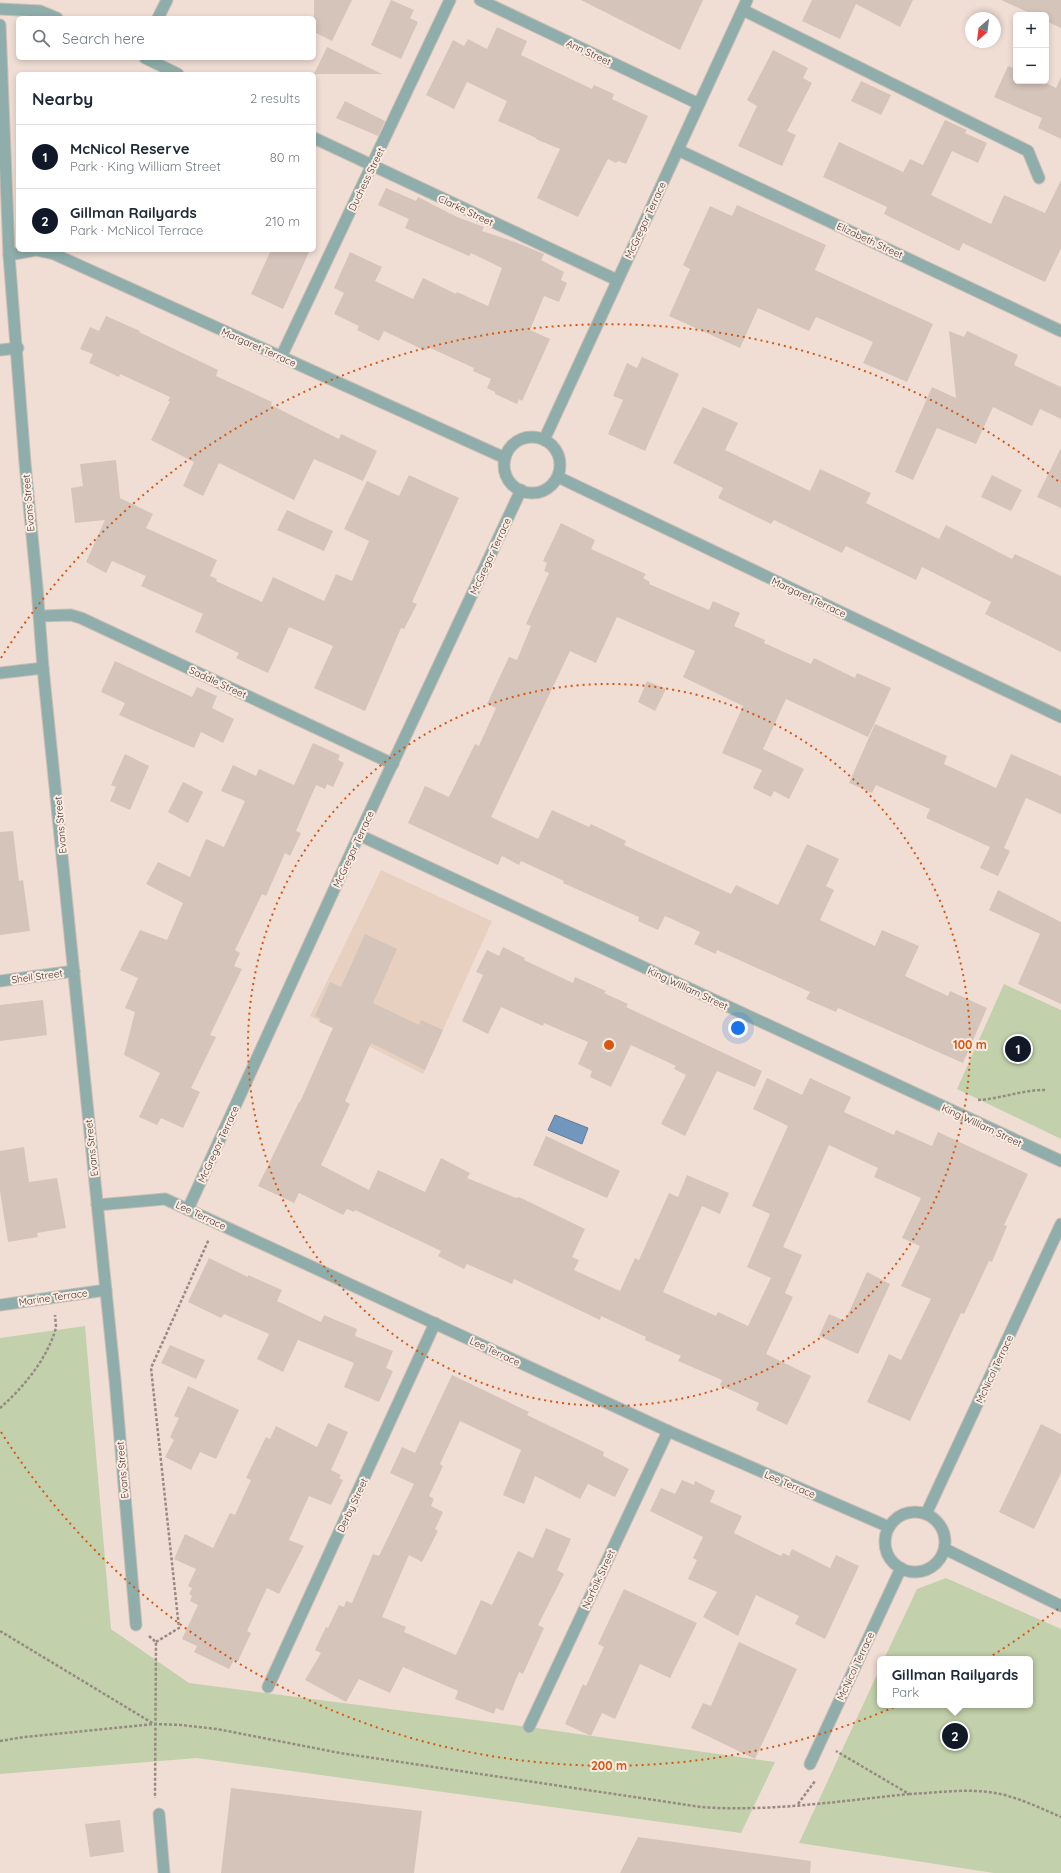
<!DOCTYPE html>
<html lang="en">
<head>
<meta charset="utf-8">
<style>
	body { margin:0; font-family:Quicksand,sans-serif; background:#f6f6f7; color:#1f2937 }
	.controls { position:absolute; right:12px; top:12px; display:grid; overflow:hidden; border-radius:6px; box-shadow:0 2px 6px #0003 }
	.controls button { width:36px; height:36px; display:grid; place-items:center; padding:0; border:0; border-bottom:1px solid #e0e1e3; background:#fff; color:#1f2937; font:20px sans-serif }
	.compass { position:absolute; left:965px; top:12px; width:36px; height:36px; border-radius:50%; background:#fff; box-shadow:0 2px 6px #0003; rotate:208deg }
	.you { position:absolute; left:738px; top:1028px; width:14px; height:14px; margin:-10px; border:3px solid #fff; border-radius:50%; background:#1a73e8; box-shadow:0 0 0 6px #1a73e833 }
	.badge { display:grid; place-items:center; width:26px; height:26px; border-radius:50%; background:#111827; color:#fff; font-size:13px; font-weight:700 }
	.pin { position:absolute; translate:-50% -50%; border:2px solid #fff; box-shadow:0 1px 4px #0006 }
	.popup { position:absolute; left:877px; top:1656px; width:156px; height:52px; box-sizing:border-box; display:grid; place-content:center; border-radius:6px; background:#fff; filter:drop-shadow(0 1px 3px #0005); font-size:13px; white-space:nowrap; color:#747a83 }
	.popup b { font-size:15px; color:#1f2937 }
	.popup::after { content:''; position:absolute; left:50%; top:100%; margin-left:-8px; border:8px solid transparent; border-top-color:#fff }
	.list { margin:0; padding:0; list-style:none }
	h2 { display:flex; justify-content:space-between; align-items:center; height:52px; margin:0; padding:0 16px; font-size:17px }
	h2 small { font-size:13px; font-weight:400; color:#747a83 }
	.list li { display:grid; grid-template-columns:26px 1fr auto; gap:12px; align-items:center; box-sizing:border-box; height:64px; padding:0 16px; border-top:1px solid #e0e1e3 }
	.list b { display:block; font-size:15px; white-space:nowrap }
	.list p { margin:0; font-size:13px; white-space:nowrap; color:#747a83 }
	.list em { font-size:13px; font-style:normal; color:#747a83 }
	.icon { flex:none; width:22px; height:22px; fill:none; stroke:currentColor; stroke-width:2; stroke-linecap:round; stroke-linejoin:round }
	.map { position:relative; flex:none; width:1061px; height:1873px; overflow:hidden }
	.search { position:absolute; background:#fff; box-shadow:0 2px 6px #0003; left:16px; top:16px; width:300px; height:44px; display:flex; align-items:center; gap:10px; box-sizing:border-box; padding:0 14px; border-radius:6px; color:#747a83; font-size:15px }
	.panel { position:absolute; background:#fff; box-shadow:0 2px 6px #0003; left:16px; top:72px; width:300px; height:180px; border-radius:6px }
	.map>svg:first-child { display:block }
	.built { fill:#e8d0c1 }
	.green { fill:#c2d1ab }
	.water { fill:#7297bf; stroke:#627a95 }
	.building { fill:#d5c4ba }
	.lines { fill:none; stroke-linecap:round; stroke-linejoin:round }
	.service-casing { stroke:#ccbdb4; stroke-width:13 }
	.minor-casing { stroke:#ccbdb4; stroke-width:13 }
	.path { stroke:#978a83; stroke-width:2.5; stroke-dasharray:3 2; stroke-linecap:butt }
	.service { stroke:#8fadaa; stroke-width:11 }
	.minor { stroke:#8fadaa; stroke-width:11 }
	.ring { fill:none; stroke:#d75610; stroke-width:2; stroke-dasharray:2 4 }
	.labels { text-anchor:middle; stroke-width:4; stroke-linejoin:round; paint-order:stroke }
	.street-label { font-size:10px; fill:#3e3733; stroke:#fdebe1 }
	.centre { fill:#d75610; stroke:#fdebe1; stroke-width:2 }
	.ring-label { font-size:12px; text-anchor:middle; font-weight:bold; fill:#d75610; stroke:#fdebe1; stroke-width:4; stroke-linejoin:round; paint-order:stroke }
</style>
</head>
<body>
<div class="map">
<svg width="1061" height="1873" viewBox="0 0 1061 1873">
	<rect width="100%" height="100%" fill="#f0ded4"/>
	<polygon class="built" points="381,870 492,921 423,1074 310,1016"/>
	<g class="green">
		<polygon points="1004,984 1061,1010 1061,1139 957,1089"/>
		<polygon points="85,1326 111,1629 189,1683 529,1727 775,1762 741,1833 197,1758 0,1774 0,1338"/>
		<polygon points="946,1578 1061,1629 1061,1873 994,1873 799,1843 880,1668 880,1705 1030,1705 1030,1659 884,1659 917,1589"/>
	</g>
	<polygon class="water" points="555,1115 588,1128 582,1144 548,1130"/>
	<g class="building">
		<polygon points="314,0 352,0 332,41 314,32"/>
		<polygon points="391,0 414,10 410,18 418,22 401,59 371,45"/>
		<polygon points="581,0 703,0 680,50"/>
		<polygon points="812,0 913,0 900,27 856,4 840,39 802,21"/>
		<polygon points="1001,0 1061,0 1061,28 1046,21 1046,15 1034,15"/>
		<polygon points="497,27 527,41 521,55 592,89 594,85 614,94 612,99 648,116 626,164 618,161 616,163 608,159 578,217 537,198 560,149 538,140 534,137 498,121 507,101 467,82 454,109 426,95 453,40 464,46 468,39 487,49"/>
		<polygon points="327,47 382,74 314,74"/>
		<polygon points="773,50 808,68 803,78 812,83 787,131 796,135 782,166 738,146 757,106 747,100"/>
		<polygon points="1008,66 1016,69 1016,81 1042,81 1056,88 1061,77 1061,139 1038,128 1042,118 994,97"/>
		<polygon points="861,81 891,95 881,115 851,101"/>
		<polygon points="345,101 385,121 378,136 336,118"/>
		<polygon points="945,120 967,130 965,133 987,143 978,163 952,151 931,195 991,224 1004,195 1045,213 1061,180 1061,248 1045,282 963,243 959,251 884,214 887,207 823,177 839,142 903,172 910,159 923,165"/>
		<polygon points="386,188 416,201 418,197 457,217 484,227 482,231 515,242 544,254 541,260 564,272 561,280 567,283 559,302 544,296 530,330 550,339 522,401 519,399 517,404 495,394 495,392 487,388 491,379 473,371 474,368 428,347 426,351 384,331 379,341 357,330 359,326 334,314 344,293 334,288 350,252 382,267 375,281 413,299 423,278 456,294 457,292 488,306 502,268 471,253 469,256 405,228 409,219 378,205"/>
		<polygon points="737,205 826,245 815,270 933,324 907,382 863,363 873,342 816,317 809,331 758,308 740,348 669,316 690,269 683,265 710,206 732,216"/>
		<polygon points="271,250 310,250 283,309 251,294"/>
		<polygon points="106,316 140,331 139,332 218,370 216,376 272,402 271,405 339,439 341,434 377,451 363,481 314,459 294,500 219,463 203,496 183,486 194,462 151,440 170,401 168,401 170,397 120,374 119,377 89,363 93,354 80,349 90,327 99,331"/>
		<polygon points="949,331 964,337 967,331 1018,355 1014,365 1061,387 1061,419 1040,409 1032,426 993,407 976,444 937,428 913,480 895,472 932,387 956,398"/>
		<polygon points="642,357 679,374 645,451 608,434 623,400 613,396 627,363 637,368"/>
		<polygon points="703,407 738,423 725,450 810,491 820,469 871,493 866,503 939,539 946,525 1012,559 1015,554 1061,576 1061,652 985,614 991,602 922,567 916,580 846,546 842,553 774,520 771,524 718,498 723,488 673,463"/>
		<polygon points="1061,448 1061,508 1037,497"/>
		<polygon points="116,460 120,498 153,514 146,528 217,560 210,576 217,579 216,581 262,602 273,577 324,601 336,574 352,581 369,541 344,529 367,481 399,496 409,475 459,498 412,602 417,604 404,629 401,628 365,711 314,688 333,646 289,627 268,673 236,658 239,653 195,632 203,614 141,586 146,576 112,561 106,573 86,562 105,520 75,523 71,488 83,486 80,464"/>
		<polygon points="992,475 1022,490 1011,511 981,497"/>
		<polygon points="287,510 333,531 324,551 277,530"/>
		<polygon points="561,523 595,540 591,549 646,574 643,578 650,582 649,584 709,610 713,601 740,613 734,626 765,640 764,643 811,664 814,658 855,678 857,673 891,688 868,737 786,699 763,749 804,769 789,799 774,791 771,797 753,788 762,770 722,753 743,706 683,677 695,651 617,617 596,663 570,651 491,817 538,839 552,810 589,827 591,824 626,841 624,845 731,894 736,885 778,905 807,844 839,859 826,886 834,890 820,920 875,946 882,930 919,946 905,976 948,996 950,991 987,1008 963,1063 838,1008 836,1012 806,999 810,992 717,950 716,954 694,944 700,932 665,916 658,930 638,921 639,917 563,883 564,881 521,861 519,865 502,856 498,865 408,823 425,786 449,797 475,744 479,746 496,708 487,704 509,657 517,660 531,626 526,624 549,573 544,571 547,563 543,561"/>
		<polygon points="115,661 192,697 197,687 217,696 212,708 234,719 223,743 201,732 194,748 119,715 125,703 101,692"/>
		<polygon points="647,681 666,689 655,711 638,702"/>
		<polygon points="875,724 947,756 944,764 996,788 1011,754 1061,776 1061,814 1026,798 1004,848 1010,851 998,876 980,868 990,847 926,818 930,809 876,785 872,793 849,783"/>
		<polygon points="313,743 340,755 338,760 344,763 333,787 327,784 325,789 316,785 296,831 301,833 290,856 285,853 266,896 262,894 235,950 240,953 234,966 242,969 210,1035 216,1037 191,1088 200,1092 183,1128 161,1118 157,1125 139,1117 160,1073 124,1055 135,1012 125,1008 138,978 120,970 140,930 167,940 183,903 146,884 158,862 190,877 206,839 224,847 245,801 221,791 233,765 256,776 259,769 294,785"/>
		<polygon points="125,754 149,766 130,810 110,801 116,787 111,785"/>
		<polygon points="183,782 203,792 188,823 168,812"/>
		<polygon points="13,831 19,881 23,880 30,931 0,935 0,832"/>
		<polygon points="998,890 1061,922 1061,1004 1018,984 1040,934 989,910"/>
		<polygon points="365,934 397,949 373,1003 419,1025 421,1020 443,1030 425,1070 371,1043 345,1101 350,1104 321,1165 369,1190 378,1170 425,1192 441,1158 470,1173 467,1178 516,1198 519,1197 585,1229 572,1257 579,1260 574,1270 620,1291 635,1258 639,1260 669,1193 678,1197 687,1175 729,1193 720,1214 702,1206 663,1292 716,1316 718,1312 748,1326 771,1278 747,1267 770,1214 752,1206 788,1126 753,1109 767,1078 802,1095 810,1078 851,1097 844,1112 894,1135 896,1130 932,1146 938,1132 1028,1174 1004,1225 1007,1226 992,1262 989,1261 964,1314 961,1313 910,1421 867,1402 889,1354 901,1360 931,1299 901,1286 920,1246 902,1238 921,1198 874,1177 878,1168 829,1145 783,1247 802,1255 785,1293 793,1297 766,1354 811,1376 787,1425 756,1410 759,1403 720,1385 722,1380 678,1361 681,1356 645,1340 646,1337 601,1316 600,1320 514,1279 512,1284 467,1264 464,1269 438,1256 441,1251 355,1210 354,1212 347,1209 343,1215 299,1193 294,1203 258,1186 299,1102 300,1102 333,1028 319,1022 321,1019 315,1016 330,982 341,987"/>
		<polygon points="503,947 525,958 524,960 573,983 575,977 606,991 604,993 628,1004 626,1007 762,1071 755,1087 717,1071 685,1136 661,1124 686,1075 674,1069 676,1066 631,1045 611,1087 590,1077 592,1071 578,1064 588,1042 544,1023 543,1026 501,1007 488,1034 462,1021 483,975 476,972 487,950 499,956"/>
		<polygon points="43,1000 47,1035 0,1041 0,1005"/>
		<polygon points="546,1136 620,1171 607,1198 533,1165"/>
		<polygon points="24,1147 29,1182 57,1178 66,1228 37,1233 38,1237 8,1242 0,1191 0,1151"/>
		<polygon points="209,1258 248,1277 248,1275 282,1290 277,1301 321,1322 324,1315 357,1329 355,1336 393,1351 386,1368 393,1371 379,1402 344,1387 354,1363 298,1340 283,1372 257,1359 269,1334 224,1314 221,1318 188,1302"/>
		<polygon points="867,1272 890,1284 858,1354 819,1336 829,1314 845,1321"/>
		<polygon points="170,1345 205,1360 196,1379 161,1363"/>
		<polygon points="452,1375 529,1412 527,1415 604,1452 603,1456 629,1469 615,1497 588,1484 580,1499 535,1476 524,1504 503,1495 521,1450 460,1421 440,1464 443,1466 429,1496 434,1499 431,1506 443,1512 435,1529 438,1531 422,1562 409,1555 382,1617 406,1627 404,1632 456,1655 481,1600 492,1605 518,1551 533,1558 546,1528 571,1539 557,1570 564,1574 538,1625 544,1628 523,1674 519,1672 503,1711 496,1708 494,1714 455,1699 458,1691 403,1667 390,1693 359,1679 346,1702 305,1680 321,1653 315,1650 326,1627 328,1628 339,1605 344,1607 346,1601 352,1603 373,1554 379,1556 414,1484 390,1473 402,1447 415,1453"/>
		<polygon points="188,1386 239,1410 216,1459 200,1452 191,1470 165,1457 174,1440 170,1437 179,1418 174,1416"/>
		<polygon points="328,1423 348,1432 331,1470 341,1475 339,1478 343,1480 331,1505 309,1496 289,1540 304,1546 279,1594 267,1588 247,1631 251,1633 238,1661 234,1660 229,1669 194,1652 197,1646 182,1639 198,1605 190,1601 192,1596 189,1594 192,1588 188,1586 196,1569 174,1559 185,1534 213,1548 230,1513 235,1515 251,1480 246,1478 266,1437 270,1439 276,1426 317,1447"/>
		<polygon points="1041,1424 1061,1434 1061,1473 1034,1529 999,1512"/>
		<polygon points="682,1480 694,1485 695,1481 715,1491 710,1502 742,1516 734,1533 781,1556 783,1553 789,1556 792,1549 830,1568 836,1555 859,1566 825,1639 795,1624 799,1616 756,1595 738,1636 703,1617 717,1592 688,1579 697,1560 693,1558 703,1537 650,1511 661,1488 675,1494"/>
		<polygon points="624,1589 697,1623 670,1678 640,1664 615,1719 602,1713 591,1736 565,1724 583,1684 586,1686 604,1647 598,1644"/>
		<polygon points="739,1642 797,1669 755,1759 691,1728 703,1703 711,1706"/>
		<polygon points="231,1788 422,1811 414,1873 221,1873"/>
		<polygon points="120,1820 124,1852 90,1857 85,1824"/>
		<polygon points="638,1837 811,1861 810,1873 620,1873"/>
	</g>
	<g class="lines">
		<defs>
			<polyline id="service" points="743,10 1028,151 1039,178"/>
			<g id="minor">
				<polyline points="480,0 699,104"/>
				<polyline points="0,9 40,11 57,18"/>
				<polyline points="158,18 167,0"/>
				<polyline points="0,25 9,255 25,463 37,587 43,668 115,1380 136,1625"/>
				<polyline points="145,58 178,74"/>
				<polyline points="314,138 617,280"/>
				<polyline points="678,150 1061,331"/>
				<polyline points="9,255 36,250 54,254 505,458"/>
				<polyline points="0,350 18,348"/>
				<polyline points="281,357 450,0"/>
				<circle cx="532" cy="465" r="28"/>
				<polyline points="544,440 747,0"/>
				<polyline points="558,477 1061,717"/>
				<polyline points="40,616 71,615 81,618 393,764"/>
				<polyline points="0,673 43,668"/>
				<polyline points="359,835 1061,1161"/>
				<polyline points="0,981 74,971"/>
				<polyline points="97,1205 165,1199 668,1431 889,1527"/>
				<polyline points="188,1209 359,835 521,490"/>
				<polyline points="0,1305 106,1290"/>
				<circle cx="915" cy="1542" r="30"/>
				<polyline points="926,1514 1061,1224"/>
				<polyline points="945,1549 1061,1606"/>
				<polyline points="268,1687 435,1323"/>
				<polyline points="529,1727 668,1431"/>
				<polyline points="810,1764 901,1568"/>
				<polyline points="159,1814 164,1873"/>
			</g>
		</defs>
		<use href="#service" class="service-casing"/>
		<use href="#minor" class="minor-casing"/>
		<g class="path">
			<path d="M978,1100C1001,1099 1024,1089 1047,1090"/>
			<path d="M0,1408C23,1388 46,1360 55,1331C57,1326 55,1320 55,1315"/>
			<polyline points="0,1631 154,1724"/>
			<polyline points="149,1636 156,1642 155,1798"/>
			<polyline points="156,1642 179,1628 151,1368 209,1239"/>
			<path d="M0,1741L24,1737L154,1724L181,1725L217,1729L340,1753L701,1807C770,1812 840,1801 909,1794L836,1751"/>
			<path d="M909,1794C936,1793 967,1788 995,1793C1018,1797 1040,1808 1061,1817"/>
			<polyline points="798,1804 815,1781"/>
		</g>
		<use href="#service" class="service"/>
		<use href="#minor" class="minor"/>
	</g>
	<g class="ring">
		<circle cx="609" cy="1045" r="361"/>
		<path d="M1058 1609A721 721 0 0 1 1 1432M1 658A721 721 0 0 1 1058 481"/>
	</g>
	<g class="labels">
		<g class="street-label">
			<text transform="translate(589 52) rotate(25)" y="4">Ann Street</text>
			<text transform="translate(366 179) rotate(-64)" y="4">Duchess Street</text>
			<text transform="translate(466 210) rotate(25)" y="4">Clarke Street</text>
			<text transform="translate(645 220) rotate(-65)" y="4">McGregor Terrace</text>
			<text transform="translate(870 240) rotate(25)" y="4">Elizabeth Street</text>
			<text transform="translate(259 347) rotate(24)" y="4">Margaret Terrace</text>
			<text transform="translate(28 503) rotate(-95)" y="4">Evans Street</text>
			<text transform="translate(490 556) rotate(-65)" y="4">McGregor Terrace</text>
			<text transform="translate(809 597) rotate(25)" y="4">Margaret Terrace</text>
			<text transform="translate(218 682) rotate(25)" y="4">Saddle Street</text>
			<text transform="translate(60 825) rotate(-95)" y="4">Evans Street</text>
			<text transform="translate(353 849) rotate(-65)" y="4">McGregor Terrace</text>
			<text transform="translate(37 976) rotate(-8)" y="4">Shell Street</text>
			<text transform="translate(688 988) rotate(25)" y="4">King William Street</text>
			<text transform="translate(982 1125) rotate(25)" y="4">King William Street</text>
			<text transform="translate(218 1144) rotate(-65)" y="4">McGregor Terrace</text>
			<text transform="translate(91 1148) rotate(-96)" y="4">Evans Street</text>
			<text transform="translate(201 1215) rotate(25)" y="4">Lee Terrace</text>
			<text transform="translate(53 1297) rotate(-8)" y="4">Marine Terrace</text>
			<text transform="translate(495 1351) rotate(25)" y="4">Lee Terrace</text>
			<text transform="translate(994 1369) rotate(-65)" y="4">McNicol Terrace</text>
			<text transform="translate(122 1470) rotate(-95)" y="4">Evans Street</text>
			<text transform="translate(790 1484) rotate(23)" y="4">Lee Terrace</text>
			<text transform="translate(352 1505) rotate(-65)" y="4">Derby Street</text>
			<text transform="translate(598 1579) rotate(-65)" y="4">Norfolk Street</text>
			<text transform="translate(855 1666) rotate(-65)" y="4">McNicol Terrace</text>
		</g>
	</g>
	<circle cx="609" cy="1045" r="6" class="centre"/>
	<g class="ring-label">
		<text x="970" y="1049">100 m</text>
		<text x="609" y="1770">200 m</text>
	</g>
</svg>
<div class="controls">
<button>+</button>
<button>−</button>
</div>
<svg class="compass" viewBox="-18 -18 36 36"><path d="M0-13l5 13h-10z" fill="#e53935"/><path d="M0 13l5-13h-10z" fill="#747a83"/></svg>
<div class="you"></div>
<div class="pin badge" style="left:1018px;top:1049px">1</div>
<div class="pin badge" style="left:955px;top:1736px">2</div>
<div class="popup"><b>Gillman Railyards</b>Park</div>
<div class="search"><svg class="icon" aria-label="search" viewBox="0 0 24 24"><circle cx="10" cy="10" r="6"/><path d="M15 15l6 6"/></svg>Search here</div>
<section class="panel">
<h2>Nearby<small>2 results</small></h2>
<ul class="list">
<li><span class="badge">1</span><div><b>McNicol Reserve</b><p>Park · King William Street</p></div><em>80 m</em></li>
<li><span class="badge">2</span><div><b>Gillman Railyards</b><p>Park · McNicol Terrace</p></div><em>210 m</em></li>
</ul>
</section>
</div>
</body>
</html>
